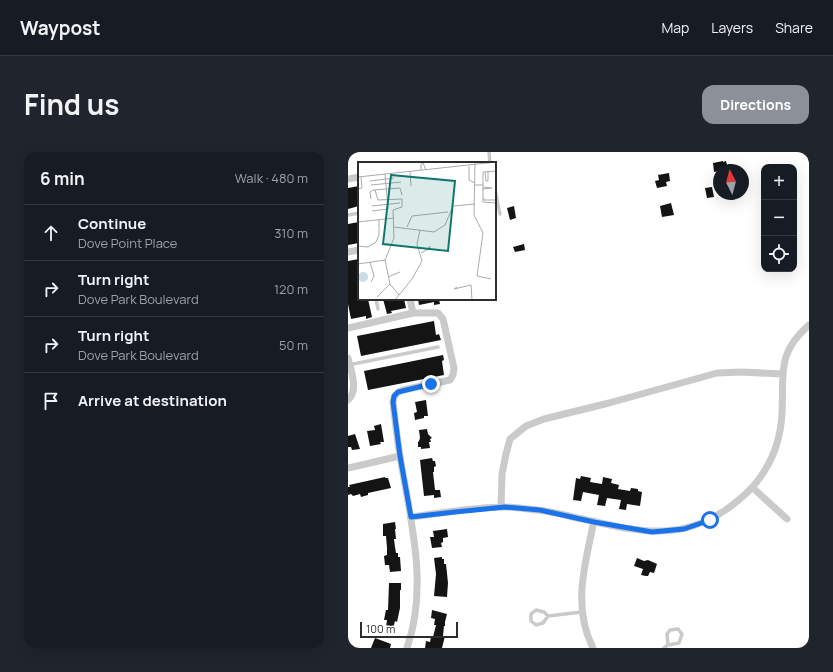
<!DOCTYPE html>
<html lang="en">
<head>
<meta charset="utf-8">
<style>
	body { margin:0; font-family:Manrope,sans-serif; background:#20242c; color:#f1f3f6 }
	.controls { position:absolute; right:12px; top:12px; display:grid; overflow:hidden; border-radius:8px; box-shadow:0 4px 16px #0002 }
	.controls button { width:36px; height:36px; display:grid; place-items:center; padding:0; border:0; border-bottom:1px solid #363941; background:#171b24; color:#f1f3f6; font:20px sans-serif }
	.compass { position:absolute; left:365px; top:12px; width:36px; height:36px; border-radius:50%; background:#171b24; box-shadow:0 4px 16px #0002; rotate:354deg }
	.scale { position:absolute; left:12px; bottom:10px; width:98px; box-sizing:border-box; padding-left:4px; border:2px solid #2d2d2d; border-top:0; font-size:11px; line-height:14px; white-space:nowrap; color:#2d2d2d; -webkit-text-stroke:3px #fff; paint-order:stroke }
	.stop { position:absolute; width:12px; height:12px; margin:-9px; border:3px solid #1a73e8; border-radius:50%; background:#fff }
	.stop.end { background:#1a73e8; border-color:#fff; box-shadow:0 1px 4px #0008 }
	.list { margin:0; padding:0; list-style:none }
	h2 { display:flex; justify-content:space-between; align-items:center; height:52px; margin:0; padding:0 16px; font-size:17px }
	h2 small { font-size:13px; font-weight:400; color:#9ea1a6 }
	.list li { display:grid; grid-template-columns:26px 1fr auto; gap:12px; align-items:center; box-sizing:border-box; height:56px; padding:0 16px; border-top:1px solid #363941 }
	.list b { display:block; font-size:15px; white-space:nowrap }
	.list p { margin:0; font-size:13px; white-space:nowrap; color:#9ea1a6 }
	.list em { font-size:13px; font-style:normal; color:#9ea1a6 }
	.icon { flex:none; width:22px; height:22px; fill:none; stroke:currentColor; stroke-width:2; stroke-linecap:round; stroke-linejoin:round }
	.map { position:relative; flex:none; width:461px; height:496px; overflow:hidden; border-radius:12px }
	header { display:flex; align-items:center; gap:24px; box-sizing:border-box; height:56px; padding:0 20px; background:#171b24; border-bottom:1px solid #363941 }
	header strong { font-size:19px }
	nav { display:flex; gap:22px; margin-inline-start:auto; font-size:14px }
	.intro { display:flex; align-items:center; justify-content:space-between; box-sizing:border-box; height:96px; padding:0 24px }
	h1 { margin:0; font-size:28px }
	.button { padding:10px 18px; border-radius:12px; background:#8c9099; color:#fff; font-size:14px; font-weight:700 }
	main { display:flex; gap:24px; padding:0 24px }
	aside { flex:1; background:#171b24; border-radius:12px; box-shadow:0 4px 16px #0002 }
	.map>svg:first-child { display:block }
	.building { fill:#141414 }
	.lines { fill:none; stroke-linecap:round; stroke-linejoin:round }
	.service { stroke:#cacaca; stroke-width:3.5 }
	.minor { stroke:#cacaca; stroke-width:7 }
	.route { stroke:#1a73e8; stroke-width:5 }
	.inset-road { fill:none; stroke:#ababab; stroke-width:1 }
	.view { fill:#0f766e; fill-opacity:0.15; stroke:#0f766e; stroke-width:2 }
	.inset-edge { fill:none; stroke:#2d2d2d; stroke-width:2 }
</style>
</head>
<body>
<header>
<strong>Waypost</strong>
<nav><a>Map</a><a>Layers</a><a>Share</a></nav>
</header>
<div class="intro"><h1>Find us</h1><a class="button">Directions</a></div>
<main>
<aside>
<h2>6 min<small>Walk · 480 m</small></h2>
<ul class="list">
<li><svg class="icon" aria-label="ahead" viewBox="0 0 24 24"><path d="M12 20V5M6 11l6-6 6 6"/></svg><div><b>Continue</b><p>Dove Point Place</p></div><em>310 m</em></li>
<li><svg class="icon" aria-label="right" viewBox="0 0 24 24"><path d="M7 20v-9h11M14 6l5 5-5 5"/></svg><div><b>Turn right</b><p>Dove Park Boulevard</p></div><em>120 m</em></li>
<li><svg class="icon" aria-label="right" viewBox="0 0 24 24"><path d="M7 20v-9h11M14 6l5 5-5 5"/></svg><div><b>Turn right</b><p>Dove Park Boulevard</p></div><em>50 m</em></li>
<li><svg class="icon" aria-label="arrive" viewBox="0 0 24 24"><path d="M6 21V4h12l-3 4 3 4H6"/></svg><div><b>Arrive at destination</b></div></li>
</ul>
</aside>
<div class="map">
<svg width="461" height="496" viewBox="0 0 461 496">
	<rect width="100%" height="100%" fill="#fff"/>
	<g class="building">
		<polygon points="375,9 375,10 378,9 380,17 371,18 371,19 366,20 365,11"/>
		<polygon points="321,21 322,29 318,30 319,34 309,36 307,29 311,28 310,23"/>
		<polygon points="11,34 11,54 0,57 0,36"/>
		<polygon points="364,35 366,45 359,46 357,36"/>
		<polygon points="323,51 326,63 314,65 312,54"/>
		<polygon points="166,54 168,66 162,68 159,56"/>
		<polygon points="11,70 11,91 0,93 0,72"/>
		<polygon points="176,92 177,98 167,100 165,95"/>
		<polygon points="11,107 11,147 20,147 24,165 18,167 18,164 3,167 0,152 0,109"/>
		<polygon points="35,147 56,147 58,156 43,159 44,161 39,162"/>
		<polygon points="70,147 91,147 92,152 86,153 86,150 71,153"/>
		<polygon points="86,169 88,183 91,182 93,188 13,204 9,184"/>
		<polygon points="95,203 96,208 94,209 96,223 20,238 16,219"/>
		<polygon points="78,248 80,264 76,264 76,266 67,268 66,261 69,260 67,250"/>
		<polygon points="33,272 36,290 32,290 33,292 22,294 19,279 27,278 26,274"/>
		<polygon points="79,277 80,282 84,286 82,287 83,290 81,290 82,296 73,297 73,295 70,295 70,290 71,289 72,286 71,278"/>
		<polygon points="7,282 12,297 4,298 3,295 0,295 0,284"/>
		<polygon points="84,306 85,309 87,309 88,314 86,315 86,320 85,320 87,338 92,338 93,345 86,346 86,343 76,344 72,308"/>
		<polygon points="233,324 243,326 242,330 254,332 255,325 264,327 263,331 271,333 270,337 282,339 283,336 290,337 290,339 294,340 292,354 279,352 278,358 271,357 273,348 259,346 257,354 249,353 251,343 235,340 233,349 225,348 228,326 232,327"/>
		<polygon points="37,325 37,326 40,326 43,336 20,341 20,343 13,345 12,342 5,344 3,342 0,343 0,335 2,335 1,333"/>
		<polygon points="47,370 48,377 47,377 48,387 46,387 47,395 48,401 50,401 50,405 52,405 53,419 42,420 41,413 37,413 36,404 39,403 39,396 38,384 35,384 35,372"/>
		<polygon points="99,377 100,385 95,386 95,390 93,391 94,395 84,396 82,385 86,385 85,379"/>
		<polygon points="94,405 94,407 96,407 96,412 98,412 100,431 99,445 86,444 88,422 86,406"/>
		<polygon points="289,406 296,409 300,408 309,412 306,421 302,420 300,424 298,424 293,423 295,417 286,414"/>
		<polygon points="41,431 53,431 53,438 52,438 52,456 49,470 47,469 45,477 38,475 39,468 36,468 38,458 40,458"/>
		<polygon points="84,458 99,462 97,470 97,474 96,474 95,484 97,484 94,496 77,496 78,489 82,490 83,485 85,485 88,473 86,473 87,467 83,466"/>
		<polygon points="27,486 43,492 42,496 23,496"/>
	</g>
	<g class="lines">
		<g class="service">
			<polyline points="141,0 142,11"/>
			<polyline points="147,38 152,62"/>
			<polyline points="0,63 11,61"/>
			<polyline points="28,147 30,157"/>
			<polyline points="0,213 90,195"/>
			<polyline points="200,464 195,471 188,473 183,469 183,462 188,458 196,460 200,464 234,460"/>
			<polyline points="316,496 320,493 331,491 334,482 330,477 322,478 319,482 320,493"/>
		</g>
		<g class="minor">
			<polyline points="0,27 11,25"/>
			<polyline points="0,100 11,98"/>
			<polyline points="62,147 65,161"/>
			<path d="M0,176L65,161H90L95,167L106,216L105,223L102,228L55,238C49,240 46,243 45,250C47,268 49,286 52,304C62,367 81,433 59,496"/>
			<path d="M0,206C3,219 11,238 0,248"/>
			<polyline points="0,316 52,304"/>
			<polyline points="405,336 439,367"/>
			<polyline points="153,355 154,322 158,302 162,287 178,274 196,267 261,251 369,221 393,220 434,222"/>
			<path d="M63,365C94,361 125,355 156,355C167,355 179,357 189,358C201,359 213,362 225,365C281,377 328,393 379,357C394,346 407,335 417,318C427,302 433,281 434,261C436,222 428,202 461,173"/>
			<path d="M245,496C224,455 237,412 246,369"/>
		</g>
	</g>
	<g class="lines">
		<polyline class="route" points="83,232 50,240 46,244 45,250 52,304 63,365 107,360 157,355 192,358 246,370 304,380 336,377 362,368"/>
	</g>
	<g transform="translate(10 10)">
		<rect width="138" height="138" fill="#fff"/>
		<path d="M0 115a5 5 0 1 1 10 0a5 5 0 1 1-10 0Z" fill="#cadce7"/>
		<path class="inset-road" d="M117,0L116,53L125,71L119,114L133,117M111,4V18L117,21M63,8V2L65,1L68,8M52,10L53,24M127,10L128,19H130V10M0,15L138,0M12,19L36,16M13,23L43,20M117,23H125V40L138,41M125,23V10L138,9M0,27L4,26L3,15M124,27L134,26L125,25M17,28L20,38L44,37V45L35,48L36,76L27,98L32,122L41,133M126,36V38H138M13,37L12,30L15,28L42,26L44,33M14,44L42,41M14,49L30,47L27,12M0,60L36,56M36,65L76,70L87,63L95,44L117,42M49,65L54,54L90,50M0,84L10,85L18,80L21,73V58M63,91L72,86V84L70,86M12,100L16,114L13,120M0,102L27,98M30,115L42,110M99,125L96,127L113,123L114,138M19,135L32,122M37,138L54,117L64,99L59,82L62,68"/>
		<path class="view" d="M33,13L97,19L90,89L25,82Z"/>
		<rect width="138" height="138" class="inset-edge"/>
	</g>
</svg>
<div class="controls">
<button>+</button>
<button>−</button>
<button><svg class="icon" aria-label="locate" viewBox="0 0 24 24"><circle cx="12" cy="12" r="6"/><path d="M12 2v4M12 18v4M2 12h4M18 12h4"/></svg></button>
</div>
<svg class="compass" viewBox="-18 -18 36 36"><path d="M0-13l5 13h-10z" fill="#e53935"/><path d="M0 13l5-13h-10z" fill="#9ea1a6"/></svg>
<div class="scale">100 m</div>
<div class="stop" style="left:362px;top:368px"></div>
<div class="stop end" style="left:83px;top:232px"></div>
</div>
</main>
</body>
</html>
